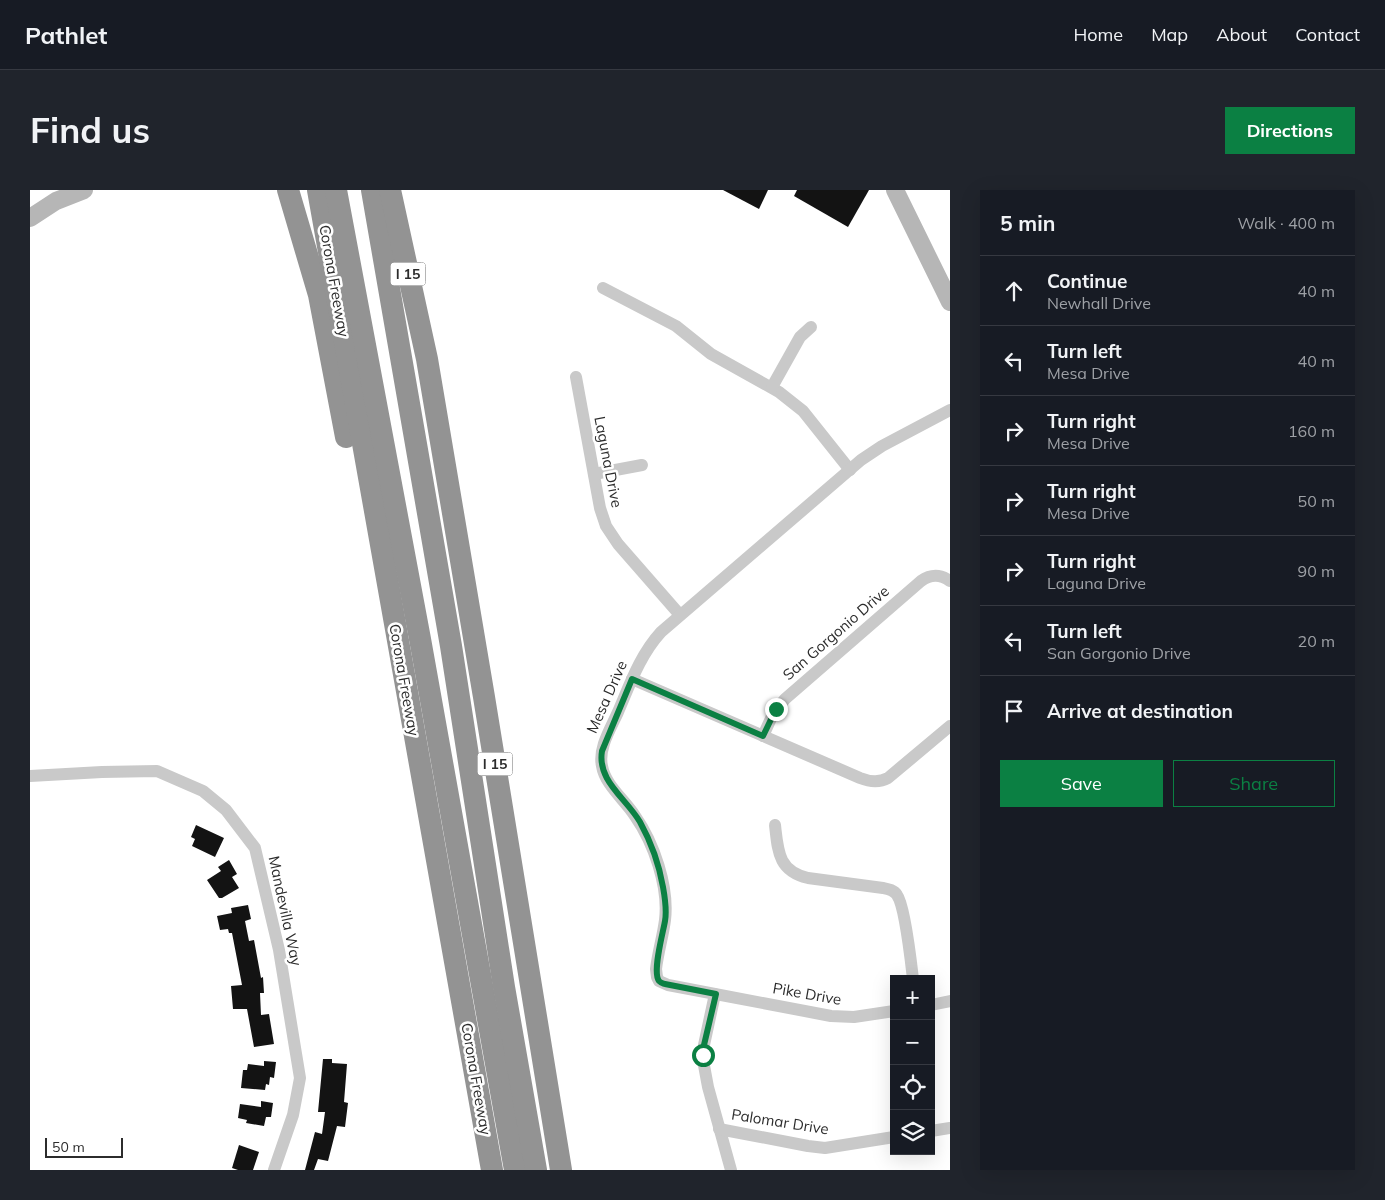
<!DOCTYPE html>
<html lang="en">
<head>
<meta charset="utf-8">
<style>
	body { margin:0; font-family:Mulish,sans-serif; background:#20242c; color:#f1f3f6 }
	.controls { position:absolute; right:15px; bottom:15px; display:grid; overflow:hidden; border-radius:0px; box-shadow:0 5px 20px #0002 }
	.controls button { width:45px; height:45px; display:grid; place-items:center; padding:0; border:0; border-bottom:1px solid #363941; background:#171b24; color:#f1f3f6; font:25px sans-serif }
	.scale { position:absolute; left:15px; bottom:12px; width:78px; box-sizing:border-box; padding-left:5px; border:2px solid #2c2c2c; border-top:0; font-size:14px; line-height:18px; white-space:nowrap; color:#2c2c2c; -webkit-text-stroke:4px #fff; paint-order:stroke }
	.stop { position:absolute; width:15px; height:15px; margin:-11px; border:4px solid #0b8043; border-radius:50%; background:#fff }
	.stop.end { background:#0b8043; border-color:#fff; box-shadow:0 1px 5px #0008 }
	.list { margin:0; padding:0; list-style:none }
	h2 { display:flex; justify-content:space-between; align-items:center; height:65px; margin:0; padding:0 20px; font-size:21px }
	h2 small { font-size:16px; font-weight:400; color:#9ea1a6 }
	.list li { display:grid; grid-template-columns:32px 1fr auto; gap:15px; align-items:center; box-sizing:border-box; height:70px; padding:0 20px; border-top:1px solid #363941 }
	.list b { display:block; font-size:19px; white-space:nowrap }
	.list p { margin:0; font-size:16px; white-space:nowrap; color:#9ea1a6 }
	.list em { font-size:16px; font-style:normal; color:#9ea1a6 }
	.actions { display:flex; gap:10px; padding:15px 20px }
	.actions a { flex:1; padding:11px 0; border:1px solid #0b8043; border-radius:0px; text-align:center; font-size:18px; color:#0b8043 }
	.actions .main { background:#0b8043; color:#fff }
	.icon { flex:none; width:28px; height:28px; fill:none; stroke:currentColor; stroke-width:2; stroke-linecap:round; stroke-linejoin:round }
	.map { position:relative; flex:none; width:920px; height:980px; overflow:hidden; border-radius:0px }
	header { display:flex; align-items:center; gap:30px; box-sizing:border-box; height:70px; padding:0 25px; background:#171b24; border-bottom:1px solid #363941 }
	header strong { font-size:24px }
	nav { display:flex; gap:28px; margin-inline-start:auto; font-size:18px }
	.intro { display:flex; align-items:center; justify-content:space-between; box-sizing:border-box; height:120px; padding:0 30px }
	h1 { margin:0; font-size:35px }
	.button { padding:12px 22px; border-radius:0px; background:#0b8043; color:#fff; font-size:18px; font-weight:700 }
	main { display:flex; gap:30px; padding:0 30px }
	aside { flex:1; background:#171b24; border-radius:0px; box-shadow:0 5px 20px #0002 }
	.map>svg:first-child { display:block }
	.building { fill:#131313 }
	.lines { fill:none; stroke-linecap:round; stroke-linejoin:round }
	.street { stroke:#c9c9c9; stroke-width:12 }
	.secondary { stroke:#b6b6b6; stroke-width:18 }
	.highway { stroke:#939393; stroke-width:22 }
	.route { stroke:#0b8043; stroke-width:6 }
	.labels { text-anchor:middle; stroke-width:5; stroke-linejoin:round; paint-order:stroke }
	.shield { fill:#fff; stroke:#6b6b6b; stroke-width:1 }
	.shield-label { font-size:14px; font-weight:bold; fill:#2c2c2c }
	.street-label { font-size:15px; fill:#2c2c2c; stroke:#fff }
</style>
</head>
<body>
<header>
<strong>Pathlet</strong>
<nav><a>Home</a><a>Map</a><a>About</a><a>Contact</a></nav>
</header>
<div class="intro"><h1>Find us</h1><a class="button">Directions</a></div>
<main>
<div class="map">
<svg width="920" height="980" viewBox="0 0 920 980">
	<rect width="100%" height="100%" fill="#fff"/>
	<g class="building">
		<polygon points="693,0 738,0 729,19"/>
		<polygon points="767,0 839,0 818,37 764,6"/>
		<polygon points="166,635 194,648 185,667 162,656 165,649 161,647"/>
		<polygon points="199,670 207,684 202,687 209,698 192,708 189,708 177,690 191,681 188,677"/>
		<polygon points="218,715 221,729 215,731 219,751 224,750 231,788 233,787 234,803 230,803 231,825 239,824 244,854 224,857 217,819 203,819 201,796 212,795 202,743 199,743 198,739 190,740 187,726 202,723 201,718"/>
		<polygon points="293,869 302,869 302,873 317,874 314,912 318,913 315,937 307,936 298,971 288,969 284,980 275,980 285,942 292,944 295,922 288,922"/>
		<polygon points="234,871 246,872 244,888 240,887 239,895 236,894 235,900 211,898 213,880 217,880 218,874 234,876"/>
		<polygon points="231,911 243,913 241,927 236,927 234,936 216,933 217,930 208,928 210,914 231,917"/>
		<polygon points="209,955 229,962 223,980 208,980 202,978"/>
	</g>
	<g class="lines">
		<g class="street">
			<polyline points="573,98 646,136 681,164 749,202 773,221 820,280"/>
			<polyline points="546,187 570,318 576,336 588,354 650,425"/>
			<polyline points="742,197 770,147 781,137"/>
			<polyline points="564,284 612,275"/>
			<path d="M602,489L830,588C840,592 849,593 858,588L920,536"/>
			<path d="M733,546L743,524L755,509L891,391C901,384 910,384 920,391"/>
			<polyline points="0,586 72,582 127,581 173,601 196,620 225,658 249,760 270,888 263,925 244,980"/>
			<path d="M745,635C748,661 748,681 778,688L853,698C858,699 864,700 867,705C875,716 881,772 883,789"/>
			<polyline points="685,804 674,855 673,870 678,897 701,980"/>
			<polyline points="901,815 920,811"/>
			<path d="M864,821L824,827L801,826L638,795L629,791L627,787L626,779C628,762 633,746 635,730C639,697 624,653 605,626C595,610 575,595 572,576C568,558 581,538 588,522C600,494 610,465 631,442L831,270L852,256L920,220"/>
			<polyline points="689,939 778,956 795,958 864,947"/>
			<polyline points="901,941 920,938"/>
		</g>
		<g class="secondary">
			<polyline points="865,0 920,112"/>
			<polyline points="0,28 26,11 54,0"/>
		</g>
		<g class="highway">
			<polyline points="258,0 289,105 316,247"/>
			<polyline points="288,0 462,980"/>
			<polyline points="306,0 390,449 485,980"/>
			<polyline points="342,0 421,456 474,797 506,980"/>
			<polyline points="360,0 397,169 454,507 531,980"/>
		</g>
	</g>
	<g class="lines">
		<path class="route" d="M673,865L674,855L686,804L635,794C632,793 631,793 629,791C622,782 633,743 635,731C637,720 635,708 633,697C629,674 621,652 610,632C596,608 567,591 572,561L602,489L733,546L746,519"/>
	</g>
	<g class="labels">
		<g class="shield">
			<rect x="360.5" y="72.5" width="35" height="23" rx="4"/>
			<rect x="447.5" y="562.5" width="35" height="23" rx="4"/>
		</g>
		<g class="shield-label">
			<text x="378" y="89">I 15</text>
			<text x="465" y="579">I 15</text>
		</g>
		<g class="street-label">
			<text transform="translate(304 91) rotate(80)" y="5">Corona Freeway</text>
			<text transform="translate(578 272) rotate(79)" y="5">Laguna Drive</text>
			<text transform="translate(806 443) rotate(-41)" y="5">San Gorgonio Drive</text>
			<text transform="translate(374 490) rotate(80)" y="5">Corona Freeway</text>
			<text transform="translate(577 507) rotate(-66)" y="5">Mesa Drive</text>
			<text transform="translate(255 721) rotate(78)" y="5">Mandevilla Way</text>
			<text transform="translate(777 804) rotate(10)" y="5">Pike Drive</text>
			<text transform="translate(446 889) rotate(80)" y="5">Corona Freeway</text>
			<text transform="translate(750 932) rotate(9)" y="5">Palomar Drive</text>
		</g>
	</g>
</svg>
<div class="controls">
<button>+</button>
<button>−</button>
<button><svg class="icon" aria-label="locate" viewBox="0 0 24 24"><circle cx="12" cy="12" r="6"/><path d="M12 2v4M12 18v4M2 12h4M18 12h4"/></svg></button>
<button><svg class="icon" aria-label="layers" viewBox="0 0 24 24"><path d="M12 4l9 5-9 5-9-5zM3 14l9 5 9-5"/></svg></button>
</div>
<div class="scale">50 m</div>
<div class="stop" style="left:673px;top:865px"></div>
<div class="stop end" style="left:746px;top:519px"></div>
</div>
<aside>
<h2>5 min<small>Walk · 400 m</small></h2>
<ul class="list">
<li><svg class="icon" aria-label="ahead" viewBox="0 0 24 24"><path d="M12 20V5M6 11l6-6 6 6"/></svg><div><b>Continue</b><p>Newhall Drive</p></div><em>40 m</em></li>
<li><svg class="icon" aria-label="left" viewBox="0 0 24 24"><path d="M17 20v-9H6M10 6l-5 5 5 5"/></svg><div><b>Turn left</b><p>Mesa Drive</p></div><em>40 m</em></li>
<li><svg class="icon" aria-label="right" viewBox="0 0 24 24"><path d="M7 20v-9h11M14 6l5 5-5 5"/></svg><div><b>Turn right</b><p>Mesa Drive</p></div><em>160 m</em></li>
<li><svg class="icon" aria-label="right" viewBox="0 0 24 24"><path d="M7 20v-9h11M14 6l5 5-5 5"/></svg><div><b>Turn right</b><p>Mesa Drive</p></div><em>50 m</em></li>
<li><svg class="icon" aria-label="right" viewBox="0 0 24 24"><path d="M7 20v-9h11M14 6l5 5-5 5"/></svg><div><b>Turn right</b><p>Laguna Drive</p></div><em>90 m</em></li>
<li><svg class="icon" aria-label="left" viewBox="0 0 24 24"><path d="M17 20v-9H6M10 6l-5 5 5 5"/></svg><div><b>Turn left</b><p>San Gorgonio Drive</p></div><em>20 m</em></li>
<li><svg class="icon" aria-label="arrive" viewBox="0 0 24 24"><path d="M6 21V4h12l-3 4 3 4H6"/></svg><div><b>Arrive at destination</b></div></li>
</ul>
<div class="actions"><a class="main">Save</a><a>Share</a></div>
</aside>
</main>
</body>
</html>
